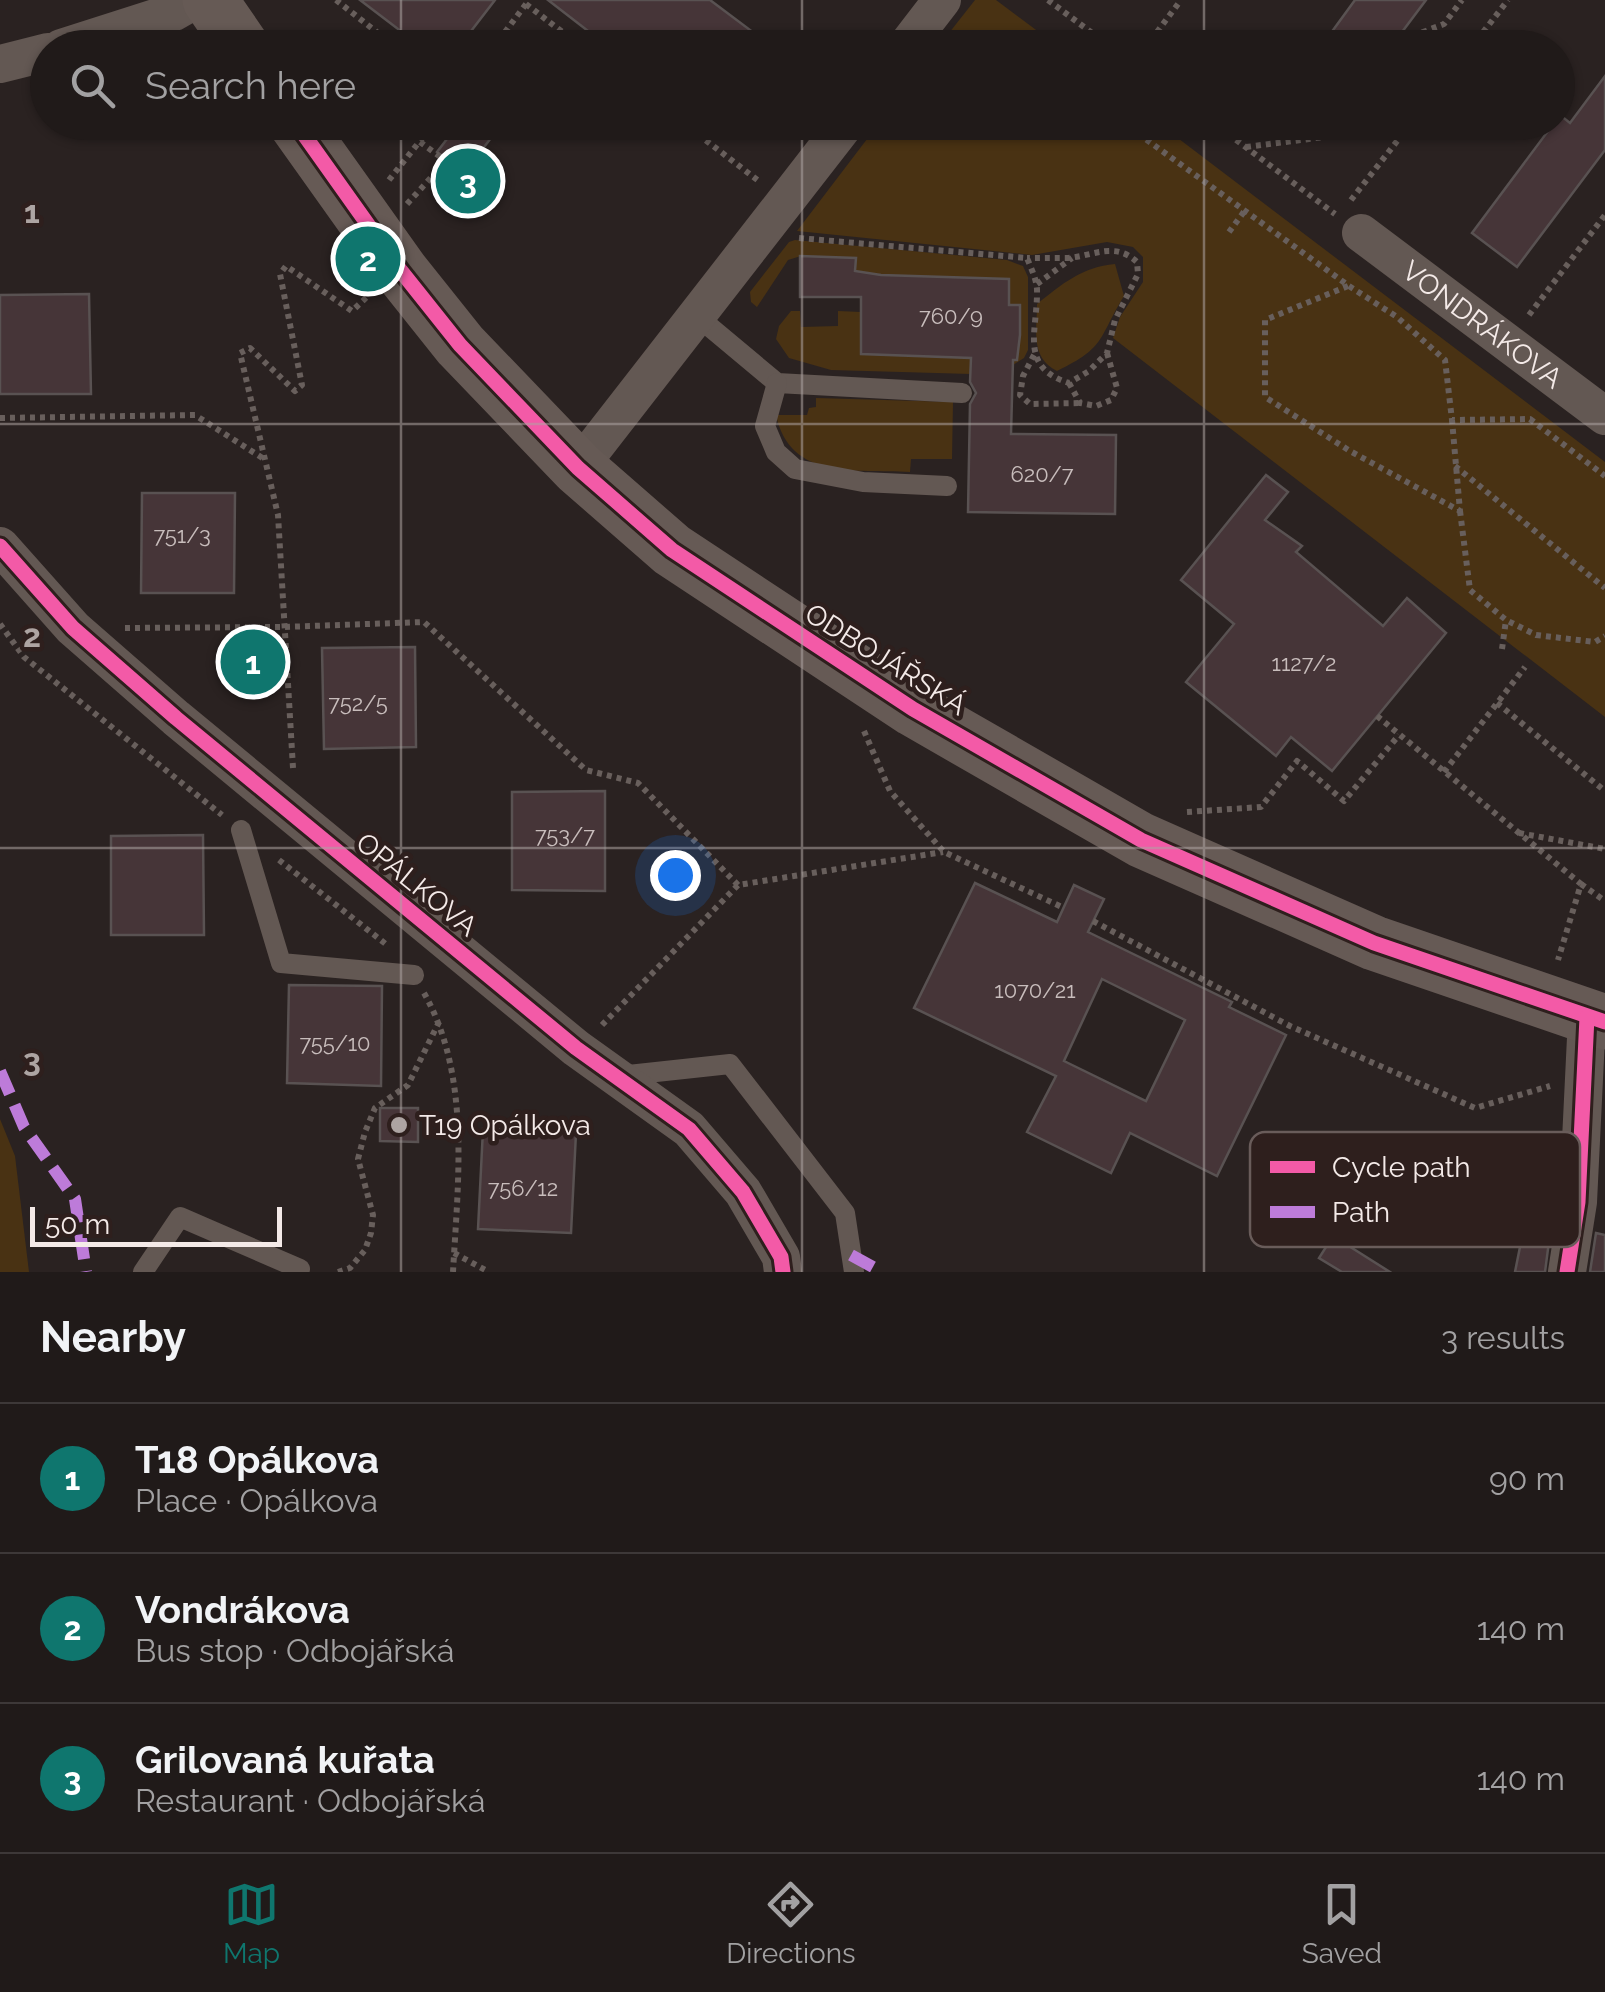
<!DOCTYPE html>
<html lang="en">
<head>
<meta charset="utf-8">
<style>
	body { margin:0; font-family:Raleway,sans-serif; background:#2d2726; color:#f1f3f6 }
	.scale { position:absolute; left:30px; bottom:25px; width:252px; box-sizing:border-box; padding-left:10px; border:5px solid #f4eae8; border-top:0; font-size:28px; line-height:35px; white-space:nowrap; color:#f4eae8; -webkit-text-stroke:8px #2e1f1d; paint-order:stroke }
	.you { position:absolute; left:675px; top:875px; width:35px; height:35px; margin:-25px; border:8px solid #fff; border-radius:50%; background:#1a73e8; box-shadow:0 0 0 15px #1a73e833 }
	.badge { display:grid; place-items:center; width:65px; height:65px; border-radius:50%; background:#0f766e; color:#fff; font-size:32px; font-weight:700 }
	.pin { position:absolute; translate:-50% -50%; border:5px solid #fff; box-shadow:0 2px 10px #0006 }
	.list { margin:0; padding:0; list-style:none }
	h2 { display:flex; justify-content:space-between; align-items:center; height:130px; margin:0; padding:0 40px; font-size:42px }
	h2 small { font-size:32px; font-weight:400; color:#a2a1a2 }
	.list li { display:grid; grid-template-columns:65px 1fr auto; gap:30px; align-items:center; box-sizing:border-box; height:150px; padding:0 40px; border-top:2px solid #3d3838 }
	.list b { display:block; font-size:38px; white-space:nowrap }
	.list p { margin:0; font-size:32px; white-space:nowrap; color:#a2a1a2 }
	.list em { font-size:32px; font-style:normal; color:#a2a1a2 }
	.icon { flex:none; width:55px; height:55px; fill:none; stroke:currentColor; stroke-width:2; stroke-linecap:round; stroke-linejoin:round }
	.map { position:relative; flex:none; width:1605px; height:1272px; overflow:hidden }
	.search { position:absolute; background:#201a19; box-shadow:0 2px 8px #0004; left:30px; right:30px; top:30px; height:110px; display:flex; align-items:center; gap:25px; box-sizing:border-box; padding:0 35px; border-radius:55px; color:#a2a1a2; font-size:38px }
	.sheet { height:580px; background:#201a19 }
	nav { display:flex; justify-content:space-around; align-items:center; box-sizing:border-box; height:140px; border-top:2px solid #3d3838; background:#201a19; font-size:28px; color:#a2a1a2 }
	nav a { display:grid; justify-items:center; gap:5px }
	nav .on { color:#0f766e }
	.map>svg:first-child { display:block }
	.green { fill:#493213 }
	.building { fill:#463538; stroke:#595252; stroke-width:2.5; fill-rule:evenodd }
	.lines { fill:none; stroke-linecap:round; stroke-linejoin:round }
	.path { stroke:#685f5c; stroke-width:6; stroke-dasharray:5 5; stroke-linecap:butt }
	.lane { stroke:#635853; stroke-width:20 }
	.street { stroke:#635853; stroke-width:38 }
	.secondary { stroke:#665a55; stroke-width:55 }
	.quiet { stroke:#bd7bd9; stroke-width:12; stroke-dasharray:25 12; stroke-linecap:butt }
	.cycleway-casing { stroke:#2e1f1d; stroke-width:21 }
	.cycleway { stroke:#f35aa7; stroke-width:15 }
	.grid { fill:none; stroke:#ada4a2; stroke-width:2.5; stroke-opacity:0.55 }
	.poi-dot { fill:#ada4a2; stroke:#2e1f1d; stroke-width:4 }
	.labels { text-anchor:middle; stroke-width:9; stroke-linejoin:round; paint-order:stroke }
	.number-label { font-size:22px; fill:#c8bdbc }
	.street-label { font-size:28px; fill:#f4eae8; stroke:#2e1f1d }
	.poi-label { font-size:28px; fill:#f4eae8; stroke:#2e1f1d; text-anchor:start }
	.key { fill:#2e1f1d; stroke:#695c5a; stroke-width:2.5 }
	.key-label { font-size:28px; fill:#f4eae8 }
	.grid-label { font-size:32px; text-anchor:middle; font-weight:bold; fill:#ada4a2; stroke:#2e1f1d; stroke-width:9; stroke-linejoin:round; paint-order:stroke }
</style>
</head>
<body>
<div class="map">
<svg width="1605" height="1272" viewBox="0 0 1605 1272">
	<rect width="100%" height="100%" fill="#2a2221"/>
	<g class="green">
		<polygon points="975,0 996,0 1059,47 938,47"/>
		<polygon points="880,122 1158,123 1605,462 1605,717 1113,338 1120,317 1143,282 1143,257 1133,247 1107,242 1032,255 797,231"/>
		<polygon points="795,240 1007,260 1023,266 1028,277 1028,350 1024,358 1013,365 1013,360 1017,360 1008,335 1020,335 1020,306 1009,305 1008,279 855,274 855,258 801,256 788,260 757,307 751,302 750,292 789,242"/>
		<path d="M1115,264L1124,296C1098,338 1107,347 1057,371C1030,357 1037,331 1037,304C1062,284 1082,267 1115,264Z"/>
		<polygon points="791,311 800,311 801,327 838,326 838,311 861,312 862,354 970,358 971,374 831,370 789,358 776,339 779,326"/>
		<path d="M816,398L953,402L952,459H911L910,472C856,469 790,481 776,415H807L809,408L816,407Z"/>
		<polygon points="0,1119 15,1156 29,1272 0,1272"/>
	</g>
	<g class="building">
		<polygon points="360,0 495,0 458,48 423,48"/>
		<polygon points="548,0 710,0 774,48 610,48"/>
		<polygon points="1355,0 1426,0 1390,48 1320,48"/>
		<polygon points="1605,76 1605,150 1517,267 1472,233 1560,115 1570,123"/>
		<polygon points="460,122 471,122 491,138 464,173 437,152"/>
		<polygon points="800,256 856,258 855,271 881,275 1009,279 1009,305 1020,305 1020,335 1017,360 1013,360 1011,434 1116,435 1115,514 968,512 970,404 976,393 970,382 971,358 861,354 861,297 800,297"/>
		<polygon points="89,294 91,394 0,394 0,295"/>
		<polygon points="1266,475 1288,492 1265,520 1302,546 1296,552 1383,626 1407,598 1446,633 1332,771 1291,737 1276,756 1186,682 1234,624 1181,580"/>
		<polygon points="142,493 235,493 234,593 141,593"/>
		<polygon points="271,643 273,679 235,678 234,647"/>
		<polygon points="415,647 416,747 324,749 322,648"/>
		<polygon points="605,791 605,891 512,890 512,792"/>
		<polygon points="203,835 204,935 111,935 111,836"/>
		<path d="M975,883L1057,922L1074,885L1104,899L1088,932L1232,1002L1229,1007L1286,1035L1217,1176L1130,1133L1111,1173L1027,1132L1056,1076L914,1008ZM1102,979L1185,1020L1146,1101L1064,1061Z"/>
		<polygon points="289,985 382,986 381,1086 287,1083"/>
		<polygon points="380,1108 418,1108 418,1142 380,1141"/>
		<polygon points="483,1129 576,1133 571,1233 478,1229"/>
		<polygon points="1525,1222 1551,1226 1545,1272 1515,1272"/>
		<polygon points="1596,1233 1605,1235 1605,1272 1590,1272"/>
		<polygon points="1333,1236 1390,1272 1342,1272 1319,1258"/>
	</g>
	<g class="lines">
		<g class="path">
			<polyline points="336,0 397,48"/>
			<polyline points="1048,0 1112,48"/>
			<polyline points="526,4 583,48"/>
			<polyline points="493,48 529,0"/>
			<polyline points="1145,48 1181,0"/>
			<polyline points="1410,48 1423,32 1444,24 1462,0"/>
			<polyline points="1471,48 1508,0"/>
			<polyline points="682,122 760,182"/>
			<polyline points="1122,122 1349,286 1397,317 1445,360 1452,420 1530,419 1605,476"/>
			<polyline points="1212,122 1335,214"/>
			<polyline points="420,142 446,161"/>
			<polyline points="1246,147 1340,135 1349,122"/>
			<polyline points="389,180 435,122"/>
			<polyline points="1351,200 1412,122"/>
			<polyline points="407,204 447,160"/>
			<polyline points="1229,232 1246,209"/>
			<path d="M799,238L1027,258C1031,268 1036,278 1037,289C1038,331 1018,367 1069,383L1089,371L1107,353L1115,320L1138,274L1137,262C1115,241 1093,256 1068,258C1054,258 1041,258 1027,258"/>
			<polyline points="1037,284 1072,258"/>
			<polyline points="1348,286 1265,320 1265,397 1350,451 1460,511 1452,420"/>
			<polyline points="1529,315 1605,215"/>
			<polyline points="1034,355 1023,376 1020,395 1030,404 1080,403"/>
			<polyline points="1069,383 1080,403 1096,406 1111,400 1117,388 1107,353"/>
			<polyline points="0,418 195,415 264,459"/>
			<polyline points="1455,466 1605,588"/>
			<polyline points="1460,511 1470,590 1506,620 1536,635 1595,642 1605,636"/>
			<polyline points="0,624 24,657 222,815"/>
			<polyline points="125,628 283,627 424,622 586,770 638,783 738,885"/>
			<polyline points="1502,649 1506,620"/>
			<polyline points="1497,703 1605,791"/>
			<polyline points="1377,716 1581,884 1558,960"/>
			<polyline points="864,731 890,791 944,852 1064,908"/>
			<polyline points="293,768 278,515 240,353 250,348 295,391 302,385 280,274 286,266 352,311 368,296"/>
			<polyline points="1444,772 1525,667"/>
			<polyline points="1187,812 1261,807 1297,761 1344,801 1399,735"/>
			<polyline points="1519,833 1605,849"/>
			<polyline points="279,860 387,945"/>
			<polyline points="1581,884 1605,901"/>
			<polyline points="1093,921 1290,1026 1475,1108 1550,1086"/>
			<path d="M424,993C471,1076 458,1180 453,1272"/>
			<polyline points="602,1025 738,885 943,852"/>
			<polyline points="454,1253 489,1272"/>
			<polyline points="338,1272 350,1268 365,1250 371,1233 373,1215 358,1159 365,1132 375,1108 408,1085 439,1022"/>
		</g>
		<g class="lane">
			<polyline points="698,317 777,383 962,393"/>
			<polyline points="777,383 765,426 776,452 795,469 863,482 947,486"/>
			<polyline points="241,830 281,963 414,975"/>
			<polyline points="619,1076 730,1064 845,1213 854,1272"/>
			<polyline points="143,1272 180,1217 300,1269"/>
		</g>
		<g class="street">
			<polyline points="61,48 174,12 195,0"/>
			<polyline points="905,48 942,0"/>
			<polyline points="0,64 48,52"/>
			<path id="s1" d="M1361,233L1605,416"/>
			<polyline points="578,468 847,122"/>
			<polyline points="0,546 73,628 176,718 576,1048 689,1129 743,1192 781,1257 783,1272"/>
			<polyline points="1567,1272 1578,1202 1587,1017"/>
		</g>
		<g class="secondary">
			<polyline points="210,0 243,48"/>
			<polyline points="295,122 401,271 460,345 578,468 672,550 913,709 1141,840 1374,943 1605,1022"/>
		</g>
		<g class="quiet">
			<polyline points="0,1071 24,1127 75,1199 86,1272"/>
			<polyline points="851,1255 882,1272"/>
		</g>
		<defs>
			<g id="cycleway">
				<polyline points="295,122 401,271 460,345 578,468 672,550 913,709 1141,840 1374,943 1605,1022"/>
				<polyline points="0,546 73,628 176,718 576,1048 689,1129 743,1192 781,1257 783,1272"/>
				<polyline points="1567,1272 1578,1202 1587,1017"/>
			</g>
		</defs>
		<use href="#cycleway" class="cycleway-casing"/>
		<use href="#cycleway" class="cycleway"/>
	</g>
	<path class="grid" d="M401,0V48M802,0V48M1204,0V48M401,122V1272M802,122V1272M1204,122V1272M0,424H1605M0,848H1605"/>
	<circle class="poi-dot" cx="399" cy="1125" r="10"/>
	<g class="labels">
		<g class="number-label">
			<text x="951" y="324">760/9</text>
			<text x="1042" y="482">620/7</text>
			<text x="182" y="543">751/3</text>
			<text x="1304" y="671">1127/2</text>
			<text x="358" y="711">752/5</text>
			<text x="565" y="843">753/7</text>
			<text x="1035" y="998">1070/21</text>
			<text x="335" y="1051">755/10</text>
			<text x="523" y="1196">756/12</text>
		</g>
		<g class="street-label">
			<text dy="10" stroke="none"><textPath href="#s1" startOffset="152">VONDRÁKOVA</textPath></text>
			<text transform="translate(886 659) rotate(32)" y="10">ODBOJÁŘSKÁ</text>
			<text transform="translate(417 884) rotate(39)" y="10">OPÁLKOVA</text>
		</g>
		<g class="poi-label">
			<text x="419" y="1135">T19 Opálkova</text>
		</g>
	</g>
	<rect x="1250" y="1132" width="330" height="115" rx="15" class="key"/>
	<rect x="1270" y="1161" width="45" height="12" fill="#f35aa7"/>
	<rect x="1270" y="1206" width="45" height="12" fill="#bd7bd9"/>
	<g class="key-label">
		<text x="1332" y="1177">Cycle path</text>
		<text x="1332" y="1222">Path</text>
	</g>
	<g class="grid-label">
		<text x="32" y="223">1</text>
		<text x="32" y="647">2</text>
		<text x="32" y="1071">3</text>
	</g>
</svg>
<div class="scale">50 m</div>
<div class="you"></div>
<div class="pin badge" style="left:253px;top:662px">1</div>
<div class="pin badge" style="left:368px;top:259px">2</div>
<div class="pin badge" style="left:468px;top:181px">3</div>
<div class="search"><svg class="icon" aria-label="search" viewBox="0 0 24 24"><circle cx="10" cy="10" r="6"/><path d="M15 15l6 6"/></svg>Search here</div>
</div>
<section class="sheet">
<h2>Nearby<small>3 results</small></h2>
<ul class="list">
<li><span class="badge">1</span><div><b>T18 Opálkova</b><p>Place · Opálkova</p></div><em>90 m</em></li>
<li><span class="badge">2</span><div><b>Vondrákova</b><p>Bus stop · Odbojářská</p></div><em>140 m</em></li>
<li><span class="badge">3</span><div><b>Grilovaná kuřata</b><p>Restaurant · Odbojářská</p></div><em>140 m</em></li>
</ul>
</section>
<nav>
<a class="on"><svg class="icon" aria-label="map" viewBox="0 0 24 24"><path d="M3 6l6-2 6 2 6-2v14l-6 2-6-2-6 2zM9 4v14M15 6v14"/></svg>Map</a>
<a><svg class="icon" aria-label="directions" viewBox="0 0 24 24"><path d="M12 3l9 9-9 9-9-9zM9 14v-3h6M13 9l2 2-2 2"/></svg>Directions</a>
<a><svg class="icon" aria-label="saved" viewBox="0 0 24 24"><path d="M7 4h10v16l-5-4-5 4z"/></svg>Saved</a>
</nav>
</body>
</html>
